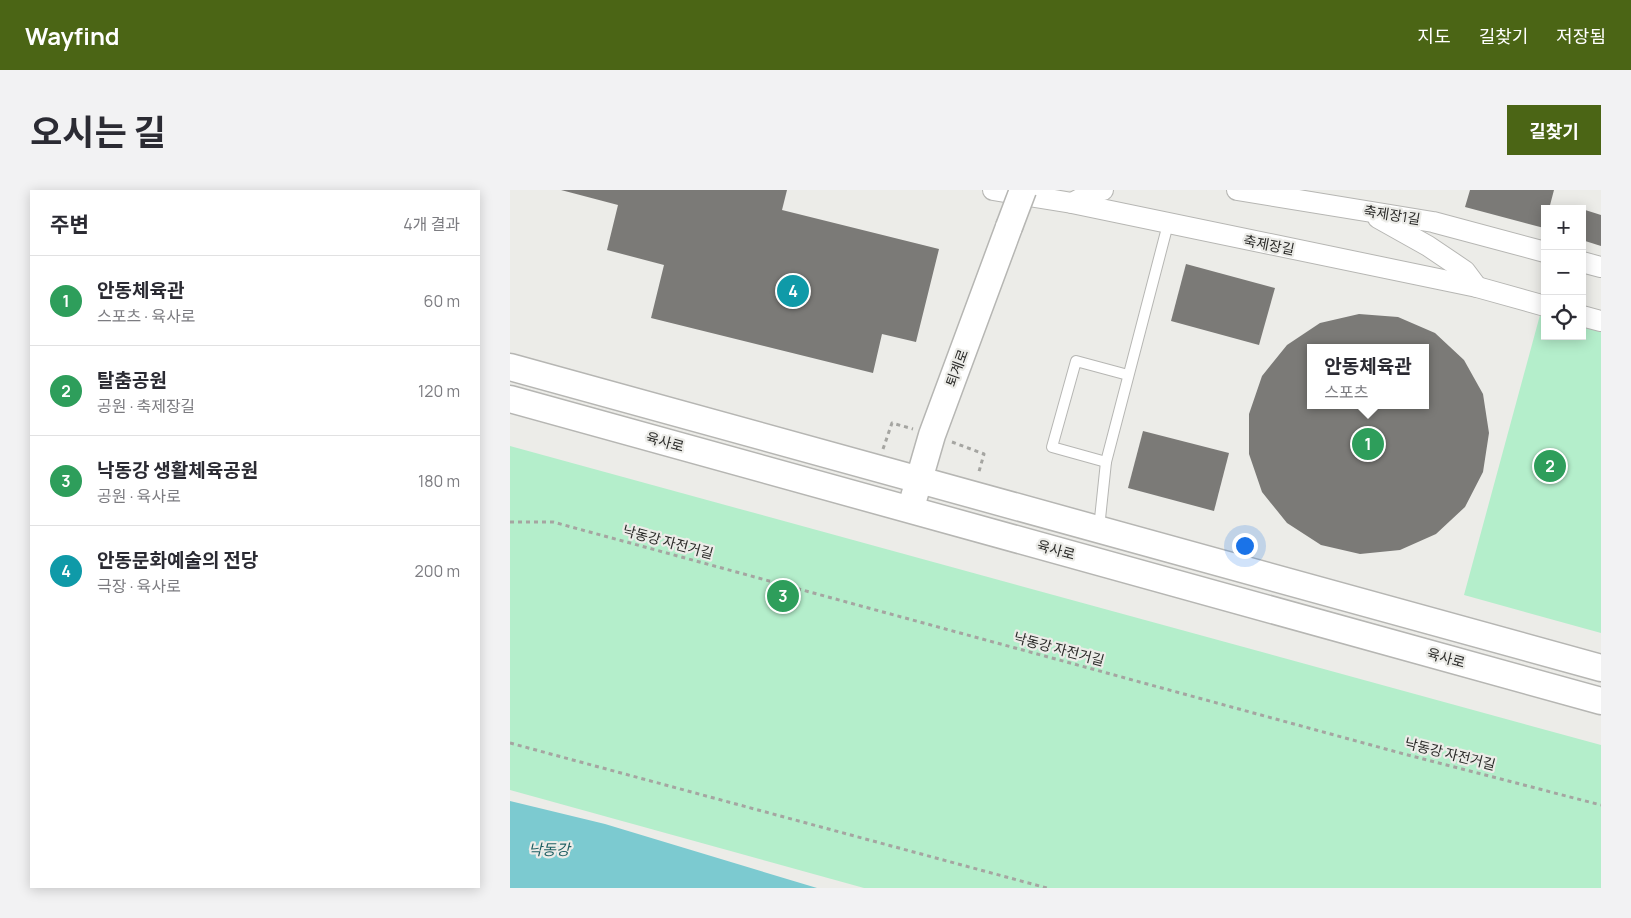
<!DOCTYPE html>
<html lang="ko">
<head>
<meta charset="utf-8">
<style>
	body { margin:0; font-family:Manrope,"Noto Sans KR",sans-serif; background:#f2f2f3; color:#2b2b33 }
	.controls { position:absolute; right:15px; top:15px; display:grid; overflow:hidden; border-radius:0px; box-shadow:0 2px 12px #0003 }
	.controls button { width:45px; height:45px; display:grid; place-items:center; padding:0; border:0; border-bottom:1px solid #e1e1e2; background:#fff; color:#2b2b33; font:25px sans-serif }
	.you { position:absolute; left:734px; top:355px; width:18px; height:18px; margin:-12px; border:4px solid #fff; border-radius:50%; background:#1a73e8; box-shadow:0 0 0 8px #1a73e833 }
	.badge { display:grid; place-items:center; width:32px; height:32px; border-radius:50%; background:#4b6515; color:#fff; font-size:16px; font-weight:700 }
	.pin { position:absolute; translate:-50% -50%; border:2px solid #fff; box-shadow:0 1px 5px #0006 }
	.popup { position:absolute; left:797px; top:154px; width:122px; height:65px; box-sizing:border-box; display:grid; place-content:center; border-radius:0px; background:#fff; filter:drop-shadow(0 1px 4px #0005); font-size:16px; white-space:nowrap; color:#7c7c81 }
	.popup b { font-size:19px; color:#2b2b33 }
	.popup::after { content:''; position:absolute; left:50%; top:100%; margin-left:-10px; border:10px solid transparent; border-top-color:#fff }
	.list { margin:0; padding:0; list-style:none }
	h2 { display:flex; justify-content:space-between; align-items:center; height:65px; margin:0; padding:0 20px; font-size:21px }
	h2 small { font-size:16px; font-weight:400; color:#7c7c81 }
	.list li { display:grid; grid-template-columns:32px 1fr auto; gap:15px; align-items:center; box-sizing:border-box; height:90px; padding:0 20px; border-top:1px solid #e1e1e2 }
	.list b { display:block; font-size:19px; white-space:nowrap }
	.list p { margin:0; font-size:16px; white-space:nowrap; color:#7c7c81 }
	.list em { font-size:16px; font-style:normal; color:#7c7c81 }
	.icon { flex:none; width:28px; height:28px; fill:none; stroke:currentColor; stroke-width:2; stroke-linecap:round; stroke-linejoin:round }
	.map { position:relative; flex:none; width:1091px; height:698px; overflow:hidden; border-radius:0px }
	header { display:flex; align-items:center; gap:30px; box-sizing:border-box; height:70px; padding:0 25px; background:#4b6515; color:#fff }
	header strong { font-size:24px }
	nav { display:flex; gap:28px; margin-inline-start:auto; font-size:18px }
	.intro { display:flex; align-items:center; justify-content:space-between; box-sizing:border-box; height:120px; padding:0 30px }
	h1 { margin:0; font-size:35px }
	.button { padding:12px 22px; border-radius:0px; background:#4b6515; color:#fff; font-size:18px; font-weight:700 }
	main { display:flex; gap:30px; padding:0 30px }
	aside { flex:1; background:#fff; border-radius:0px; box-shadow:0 2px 12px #0003 }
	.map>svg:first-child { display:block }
	.green { fill:#b4eecb }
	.water { fill:#7ccad0 }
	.building { fill:#7b7a77; fill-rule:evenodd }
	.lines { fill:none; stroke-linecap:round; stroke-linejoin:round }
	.service-casing { stroke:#b6b6b3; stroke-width:12 }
	.minor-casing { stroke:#b6b6b3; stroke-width:22 }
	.tertiary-casing { stroke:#b6b6b3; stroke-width:29 }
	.path { stroke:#a5a5a1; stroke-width:3; stroke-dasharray:4 4; stroke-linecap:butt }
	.service { stroke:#fff; stroke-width:10 }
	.minor { stroke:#fff; stroke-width:20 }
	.tertiary { stroke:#fff; stroke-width:26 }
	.tertiary-bridge-casing { stroke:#b6b6b3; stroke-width:29; stroke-linecap:butt }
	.tertiary-bridge { stroke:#fff; stroke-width:26 }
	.labels { text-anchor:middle; stroke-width:4.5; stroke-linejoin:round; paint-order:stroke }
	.street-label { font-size:14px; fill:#2a2a28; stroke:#ecece8 }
	.water-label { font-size:15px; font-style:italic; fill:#1e5f63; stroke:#ecece8 }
</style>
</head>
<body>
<header>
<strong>Wayfind</strong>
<nav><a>지도</a><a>길찾기</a><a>저장됨</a></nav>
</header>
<div class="intro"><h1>오시는 길</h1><a class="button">길찾기</a></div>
<main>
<aside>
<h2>주변<small>4개 결과</small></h2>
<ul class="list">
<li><span class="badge" style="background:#2e9e5b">1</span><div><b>안동체육관</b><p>스포츠 · 육사로</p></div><em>60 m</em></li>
<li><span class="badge" style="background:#2e9e5b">2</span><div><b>탈춤공원</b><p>공원 · 축제장길</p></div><em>120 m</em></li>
<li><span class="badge" style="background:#2e9e5b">3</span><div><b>낙동강 생활체육공원</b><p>공원 · 육사로</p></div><em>180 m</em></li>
<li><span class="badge" style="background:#0f9aa8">4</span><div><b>안동문화예술의 전당</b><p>극장 · 육사로</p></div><em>200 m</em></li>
</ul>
</aside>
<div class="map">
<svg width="1091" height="698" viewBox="0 0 1091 698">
	<rect width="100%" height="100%" fill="#ecece8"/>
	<g class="green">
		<polygon points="1030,125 1035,126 1035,146 1072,146 1072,136 1091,142 1091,443 954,405"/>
		<polygon points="0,256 1091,555 1091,698 354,698 0,600"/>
	</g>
	<polygon class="water" points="0,611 95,634 307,698 0,698"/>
	<g class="building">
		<polygon points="51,0 277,0 272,20 429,59 406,152 372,144 363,183 141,128 154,75 97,60 108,15"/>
		<polygon points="960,0 1044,0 1039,19 1035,19 1034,38 955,17"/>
		<polygon points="1072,19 1091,25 1091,56 1072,50"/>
		<polygon points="676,74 765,98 749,155 661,131"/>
		<path d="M849,124L888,127L925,143L954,170L973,204L979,243L973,282L955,317L926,344L890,360L850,364L811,355L777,333L752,302L739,264V224L752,186L777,155L810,133ZM800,158H916V215H800Z"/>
		<polygon points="633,241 719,263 704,321 618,298"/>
	</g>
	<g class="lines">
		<defs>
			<g id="service">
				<polyline points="596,272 542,257 566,171 618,185"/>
				<polyline points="589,338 596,272 658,34"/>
			</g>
			<g id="minor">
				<polyline points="483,0 562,13 967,97 1035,116"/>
				<polyline points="727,0 923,32 1035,62"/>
				<polyline points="562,13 585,1 593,0"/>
				<polyline points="868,28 918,56 955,81 967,97"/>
				<polyline points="1072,72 1091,77"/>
				<polyline points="1072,126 1091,131"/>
			</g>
			<g id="tertiary">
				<polyline points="0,177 1091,478"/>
				<polyline points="0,209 1091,511"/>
				<polyline points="404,307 422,245 499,37"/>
			</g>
		</defs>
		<use href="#service" class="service-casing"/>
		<use href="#minor" class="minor-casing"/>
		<use href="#tertiary" class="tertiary-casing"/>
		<g class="path">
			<polyline points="442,252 474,264 468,285"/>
			<polyline points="373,259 382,233 403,239"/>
			<polyline points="0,332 43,332 894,564 1091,615"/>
			<polyline points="0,553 537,698"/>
		</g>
		<use href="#service" class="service"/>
		<use href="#minor" class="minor"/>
		<use href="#tertiary" class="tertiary"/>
		<defs>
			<polyline id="tertiary-bridge" points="499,37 513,0"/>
		</defs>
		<use href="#tertiary-bridge" class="tertiary-bridge-casing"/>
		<use href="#tertiary-bridge" class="tertiary-bridge"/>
	</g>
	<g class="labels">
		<g class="street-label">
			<text transform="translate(882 25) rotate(9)" y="5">축제장1길</text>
			<text transform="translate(759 55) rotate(11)" y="5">축제장길</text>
			<text transform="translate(447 178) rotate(-70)" y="5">퇴계로</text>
			<text transform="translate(155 252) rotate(15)" y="5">육사로</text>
			<text transform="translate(158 352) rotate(15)" y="5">낙동강 자전거길</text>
			<text transform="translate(546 360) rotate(15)" y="5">육사로</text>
			<text transform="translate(549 459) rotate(15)" y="5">낙동강 자전거길</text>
			<text transform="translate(936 468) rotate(15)" y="5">육사로</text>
			<text transform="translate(940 564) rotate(14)" y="5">낙동강 자전거길</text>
		</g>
		<g class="water-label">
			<text x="39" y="665">낙동강</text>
		</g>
	</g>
</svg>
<div class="controls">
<button>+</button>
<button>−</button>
<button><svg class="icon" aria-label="locate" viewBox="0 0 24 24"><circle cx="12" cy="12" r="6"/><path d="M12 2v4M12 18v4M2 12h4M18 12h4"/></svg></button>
</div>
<div class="you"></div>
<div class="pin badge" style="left:858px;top:254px;background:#2e9e5b">1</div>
<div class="popup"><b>안동체육관</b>스포츠</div>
<div class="pin badge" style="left:1040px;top:276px;background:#2e9e5b">2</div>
<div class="pin badge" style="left:273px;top:406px;background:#2e9e5b">3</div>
<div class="pin badge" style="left:283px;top:101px;background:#0f9aa8">4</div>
</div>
</main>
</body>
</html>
